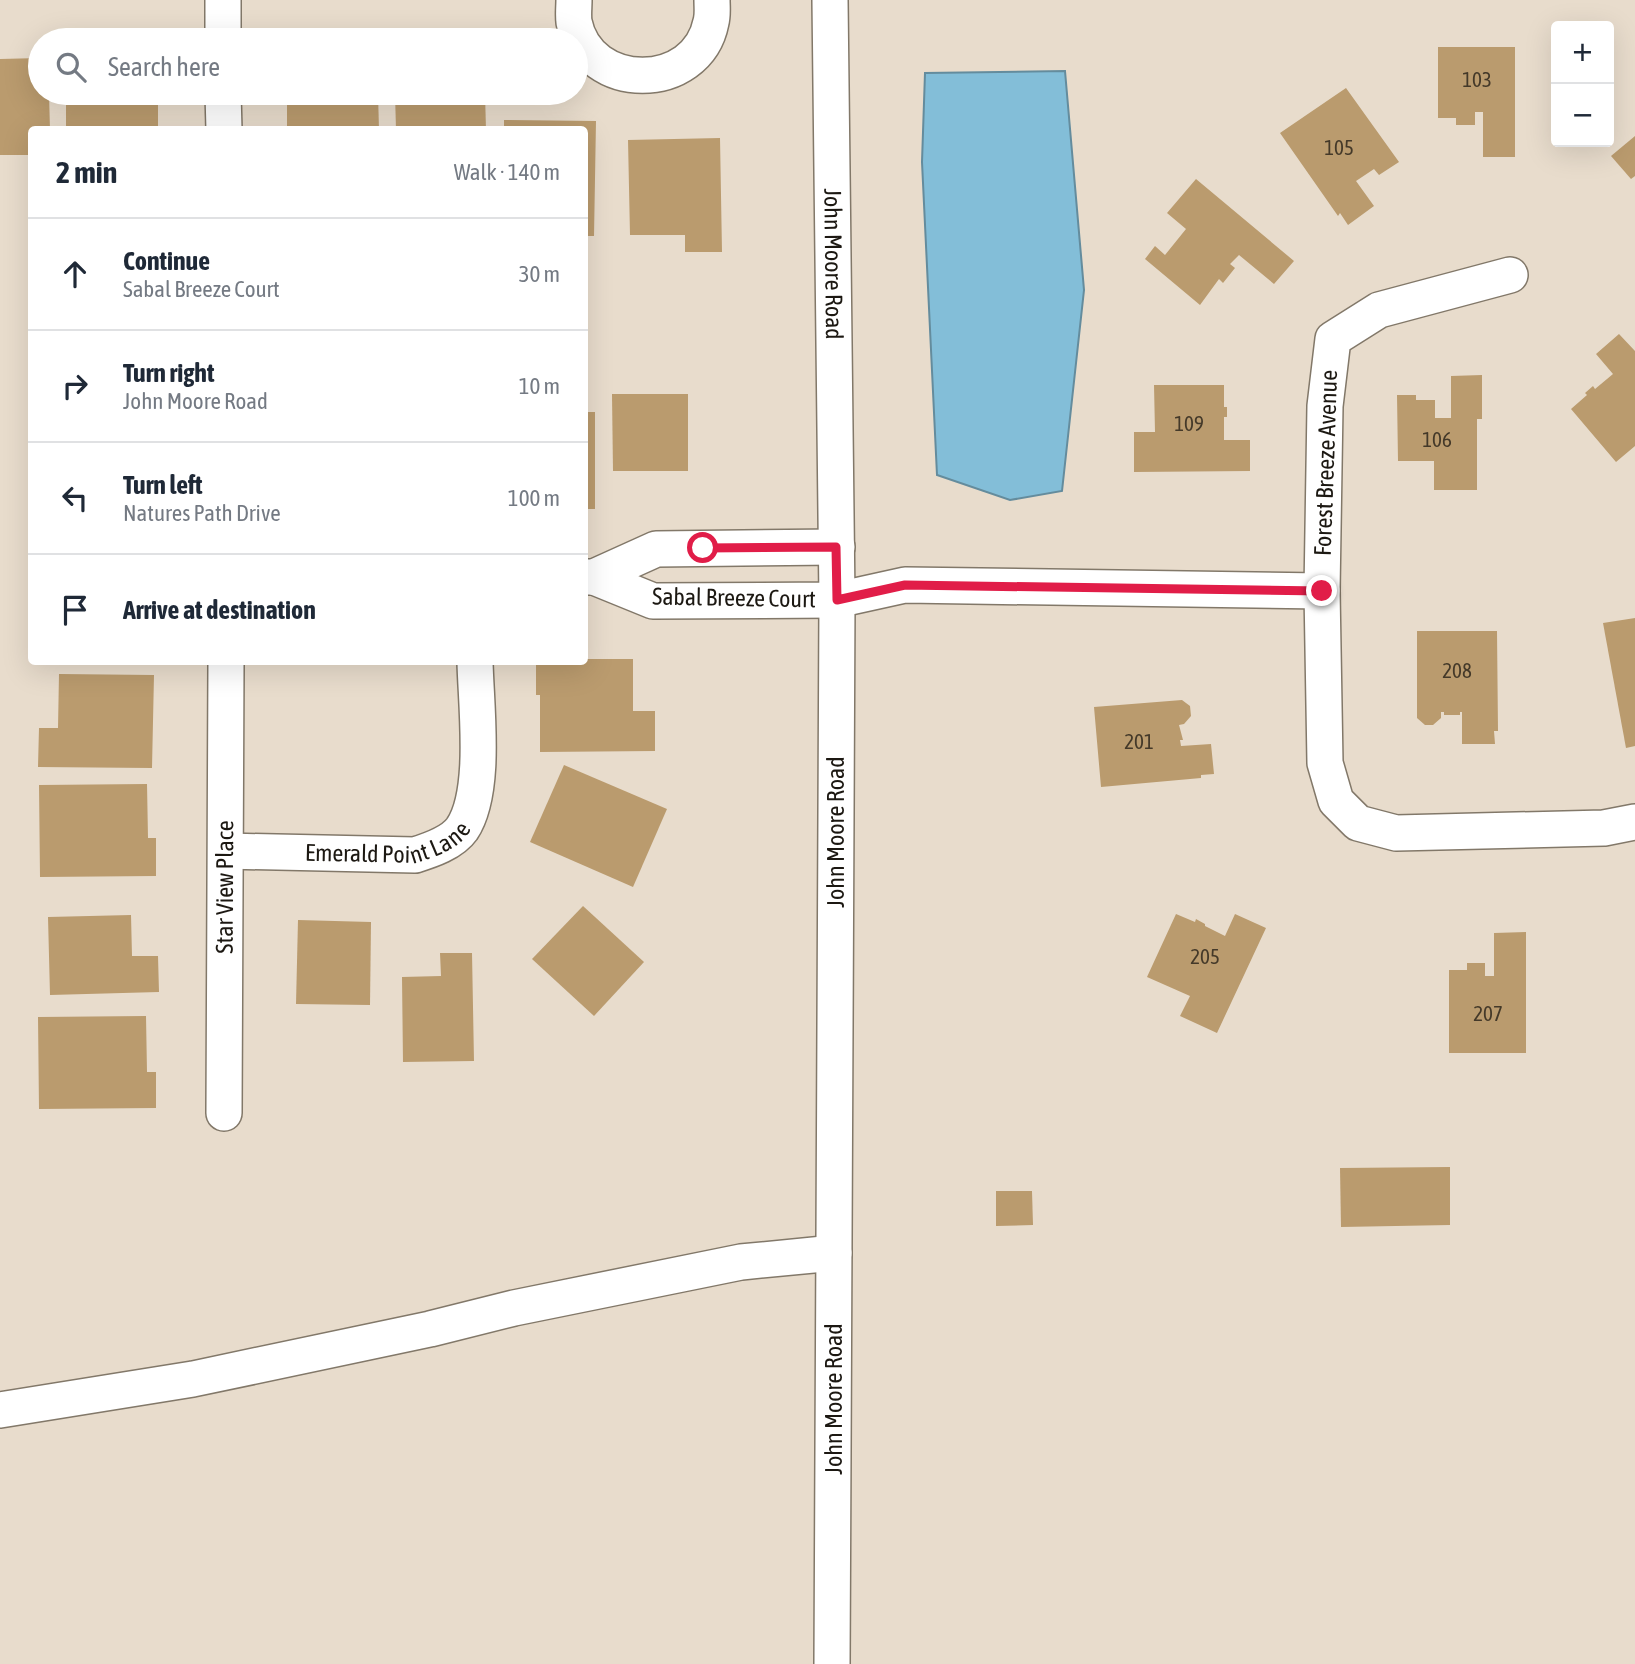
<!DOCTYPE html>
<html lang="en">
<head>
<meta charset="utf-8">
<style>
	body { margin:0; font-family:"Asap Condensed",sans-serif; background:#f2f2f3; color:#1f2937 }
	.controls { position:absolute; right:21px; top:21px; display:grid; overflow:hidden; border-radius:7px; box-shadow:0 7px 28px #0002 }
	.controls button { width:63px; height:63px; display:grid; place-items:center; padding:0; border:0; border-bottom:2px solid #e0e1e3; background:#fff; color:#1f2937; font:35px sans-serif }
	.stop { position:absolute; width:21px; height:21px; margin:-16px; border:5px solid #e11d48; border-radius:50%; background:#fff }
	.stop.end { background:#e11d48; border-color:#fff; box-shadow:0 2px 7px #0008 }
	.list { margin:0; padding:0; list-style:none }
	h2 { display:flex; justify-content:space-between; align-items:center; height:91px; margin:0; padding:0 28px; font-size:30px }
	h2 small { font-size:23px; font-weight:400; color:#747a83 }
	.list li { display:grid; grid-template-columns:46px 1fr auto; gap:21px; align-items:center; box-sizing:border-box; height:112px; padding:0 28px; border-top:2px solid #e0e1e3 }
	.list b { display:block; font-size:26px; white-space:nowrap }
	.list p { margin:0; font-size:23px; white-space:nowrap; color:#747a83 }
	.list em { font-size:23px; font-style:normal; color:#747a83 }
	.icon { flex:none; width:38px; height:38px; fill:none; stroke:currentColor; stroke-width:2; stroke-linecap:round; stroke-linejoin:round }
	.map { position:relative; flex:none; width:1635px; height:1664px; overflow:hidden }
	.search { position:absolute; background:#fff; box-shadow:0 7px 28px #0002; left:28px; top:28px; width:560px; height:77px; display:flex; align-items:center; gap:18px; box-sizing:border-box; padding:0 24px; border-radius:38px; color:#747a83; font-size:26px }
	.panel { position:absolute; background:#fff; box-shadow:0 7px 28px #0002; left:28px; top:126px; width:560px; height:539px; border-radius:7px }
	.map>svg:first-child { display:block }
	.water { fill:#83bed8; stroke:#648c9d; stroke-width:2 }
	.building { fill:#ba9b6e }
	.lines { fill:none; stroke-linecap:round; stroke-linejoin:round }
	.minor-casing { stroke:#827869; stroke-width:38 }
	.minor { stroke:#fff; stroke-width:35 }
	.route { stroke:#e11d48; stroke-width:9 }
	.labels { text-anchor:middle; stroke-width:5; stroke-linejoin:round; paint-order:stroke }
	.number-label { font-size:21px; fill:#443929 }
	.street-label { font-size:24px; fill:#1c1812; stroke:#fff }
</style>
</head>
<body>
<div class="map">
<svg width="1635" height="1664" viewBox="0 0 1635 1664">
	<rect width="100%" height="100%" fill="#e8dccc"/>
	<polygon class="water" points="1065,71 1084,290 1062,491 1010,500 937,475 922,162 925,73"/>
	<g class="building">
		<polygon points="1438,47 1515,47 1515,157 1483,157 1483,112 1475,112 1475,125 1456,125 1456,118 1438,118"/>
		<polygon points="40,58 40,93 49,93 50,130 32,130 32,155 0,155 0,59"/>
		<polygon points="1346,88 1399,162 1379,175 1374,169 1356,181 1374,206 1348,225 1340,213 1338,216 1280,133"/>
		<rect x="66" y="93" width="92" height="37"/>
		<polygon points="287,93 378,93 379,130 287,130"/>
		<polygon points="395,93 485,93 486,130 396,130"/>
		<polygon points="504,120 596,121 594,236 584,236 584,130 504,130"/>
		<polygon points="1635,136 1635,176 1631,179 1611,156"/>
		<polygon points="720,138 722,252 685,252 685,235 630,235 628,140"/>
		<polygon points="1196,179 1294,261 1274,284 1239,255 1230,264 1235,268 1223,283 1219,279 1200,305 1145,259 1155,246 1165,255 1186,229 1167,213"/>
		<polygon points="1619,334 1635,351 1635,446 1616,462 1571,409 1587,395 1585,393 1593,386 1595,389 1613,374 1596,354"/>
		<polygon points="1482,375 1482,419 1477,419 1477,490 1434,490 1434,461 1398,461 1397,395 1416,395 1416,400 1435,400 1435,418 1451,418 1451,376"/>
		<polygon points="1154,385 1224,385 1224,407 1227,407 1227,417 1224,417 1224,440 1250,440 1250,471 1134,472 1134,432 1155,432"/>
		<polygon points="612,394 688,394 688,471 613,471"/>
		<rect x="584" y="412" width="11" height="97"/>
		<polygon points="1635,618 1635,746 1626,748 1603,623"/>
		<polygon points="1417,631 1497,631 1498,731 1494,731 1495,744 1462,744 1462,712 1460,712 1460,715 1444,715 1444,712 1441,712 1441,718 1433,725 1425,725 1417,718"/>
		<polygon points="584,659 633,659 633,711 655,711 655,751 540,752 540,695 536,695 536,662 584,662"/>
		<polygon points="59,674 154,675 152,768 38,767 39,728 58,728"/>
		<polygon points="1182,700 1190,706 1191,716 1184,724 1179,725 1183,740 1180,740 1181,746 1211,744 1214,774 1201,775 1201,778 1101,787 1094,707"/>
		<polygon points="564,765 667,809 633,887 530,842"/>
		<polygon points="147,784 148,838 156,838 156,876 40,877 39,785"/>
		<polygon points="583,906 644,962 594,1016 532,959"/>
		<polygon points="1176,914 1195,922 1196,919 1205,924 1205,926 1225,936 1235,914 1266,928 1217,1033 1180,1016 1190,996 1147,977"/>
		<polygon points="131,915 132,956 158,956 159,992 50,995 48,917"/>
		<polygon points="298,920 371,922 370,1005 296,1004"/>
		<polygon points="1526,932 1526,1053 1449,1053 1449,970 1467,970 1467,963 1485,963 1485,976 1494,976 1494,933"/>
		<polygon points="440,953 472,953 474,1061 403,1062 402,977 441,976"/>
		<polygon points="146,1016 147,1072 156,1072 156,1108 39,1109 38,1017"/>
		<polygon points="1450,1167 1450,1225 1341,1227 1340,1168"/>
		<polygon points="996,1191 1032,1191 1033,1225 996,1226"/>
	</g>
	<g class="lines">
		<defs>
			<g id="minor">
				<polyline points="223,0 223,40"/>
				<path d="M574,0C574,7 573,15 574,22C588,93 697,93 711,22C713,15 712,7 712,0"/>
				<path id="s1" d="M830,0L837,600L832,1664"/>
				<polyline points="223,93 224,130"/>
				<polyline points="1510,275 1379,310 1333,339 1325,406 1322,591 1325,763 1336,801 1358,823 1396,833 1604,828 1635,822"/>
				<polyline points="584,577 594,577 656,549 837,547"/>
				<polyline points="594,577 653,601 837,600 905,585 1322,591"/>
				<path id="s2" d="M226,851L415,855C431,850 452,843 462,829C487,792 476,707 475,662"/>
				<path id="s3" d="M224,1113L226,662"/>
				<polyline points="0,1410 193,1379 430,1329 514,1308 741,1262 834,1253"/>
			</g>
		</defs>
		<use href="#minor" class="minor-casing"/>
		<use href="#minor" class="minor"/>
	</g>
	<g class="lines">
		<polyline class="route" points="703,548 836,547 837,600 905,585 1322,591"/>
	</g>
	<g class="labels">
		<g class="number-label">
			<text x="1477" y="87">103</text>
			<text x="1339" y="155">105</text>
			<text x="1189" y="431">109</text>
			<text x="1437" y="447">106</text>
			<text x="1457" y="678">208</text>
			<text x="1139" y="749">201</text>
			<text x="1205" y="964">205</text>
			<text x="1488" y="1021">207</text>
		</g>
		<g class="street-label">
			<text dy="8" stroke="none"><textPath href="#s1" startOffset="264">John Moore Road</textPath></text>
			<text transform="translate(1326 463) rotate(-88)" y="8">Forest Breeze Avenue</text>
			<text transform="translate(734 598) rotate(1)" y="8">Sabal Breeze Court</text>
			<text transform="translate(836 832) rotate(-90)" y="8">John Moore Road</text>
			<text dy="8" stroke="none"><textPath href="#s2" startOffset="164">Emerald Point Lane</textPath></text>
			<text dy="8" stroke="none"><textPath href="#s3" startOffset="226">Star View Place</textPath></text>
			<text transform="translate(834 1399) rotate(-90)" y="8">John Moore Road</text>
		</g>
	</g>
</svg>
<div class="controls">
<button>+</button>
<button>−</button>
</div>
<div class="stop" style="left:703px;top:548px"></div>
<div class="stop end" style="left:1322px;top:591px"></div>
<div class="search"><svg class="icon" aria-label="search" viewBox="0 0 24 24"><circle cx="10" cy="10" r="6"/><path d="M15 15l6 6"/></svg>Search here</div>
<section class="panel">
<h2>2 min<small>Walk · 140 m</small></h2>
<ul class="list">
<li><svg class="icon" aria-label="ahead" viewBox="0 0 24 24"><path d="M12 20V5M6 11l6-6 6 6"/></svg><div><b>Continue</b><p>Sabal Breeze Court</p></div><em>30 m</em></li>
<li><svg class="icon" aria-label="right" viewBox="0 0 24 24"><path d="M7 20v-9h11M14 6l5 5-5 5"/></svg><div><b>Turn right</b><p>John Moore Road</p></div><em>10 m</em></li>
<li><svg class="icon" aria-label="left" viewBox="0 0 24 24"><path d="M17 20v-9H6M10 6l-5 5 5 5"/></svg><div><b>Turn left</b><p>Natures Path Drive</p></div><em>100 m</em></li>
<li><svg class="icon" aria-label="arrive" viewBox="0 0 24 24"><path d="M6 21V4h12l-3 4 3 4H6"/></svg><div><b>Arrive at destination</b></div></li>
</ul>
</section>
</div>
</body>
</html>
